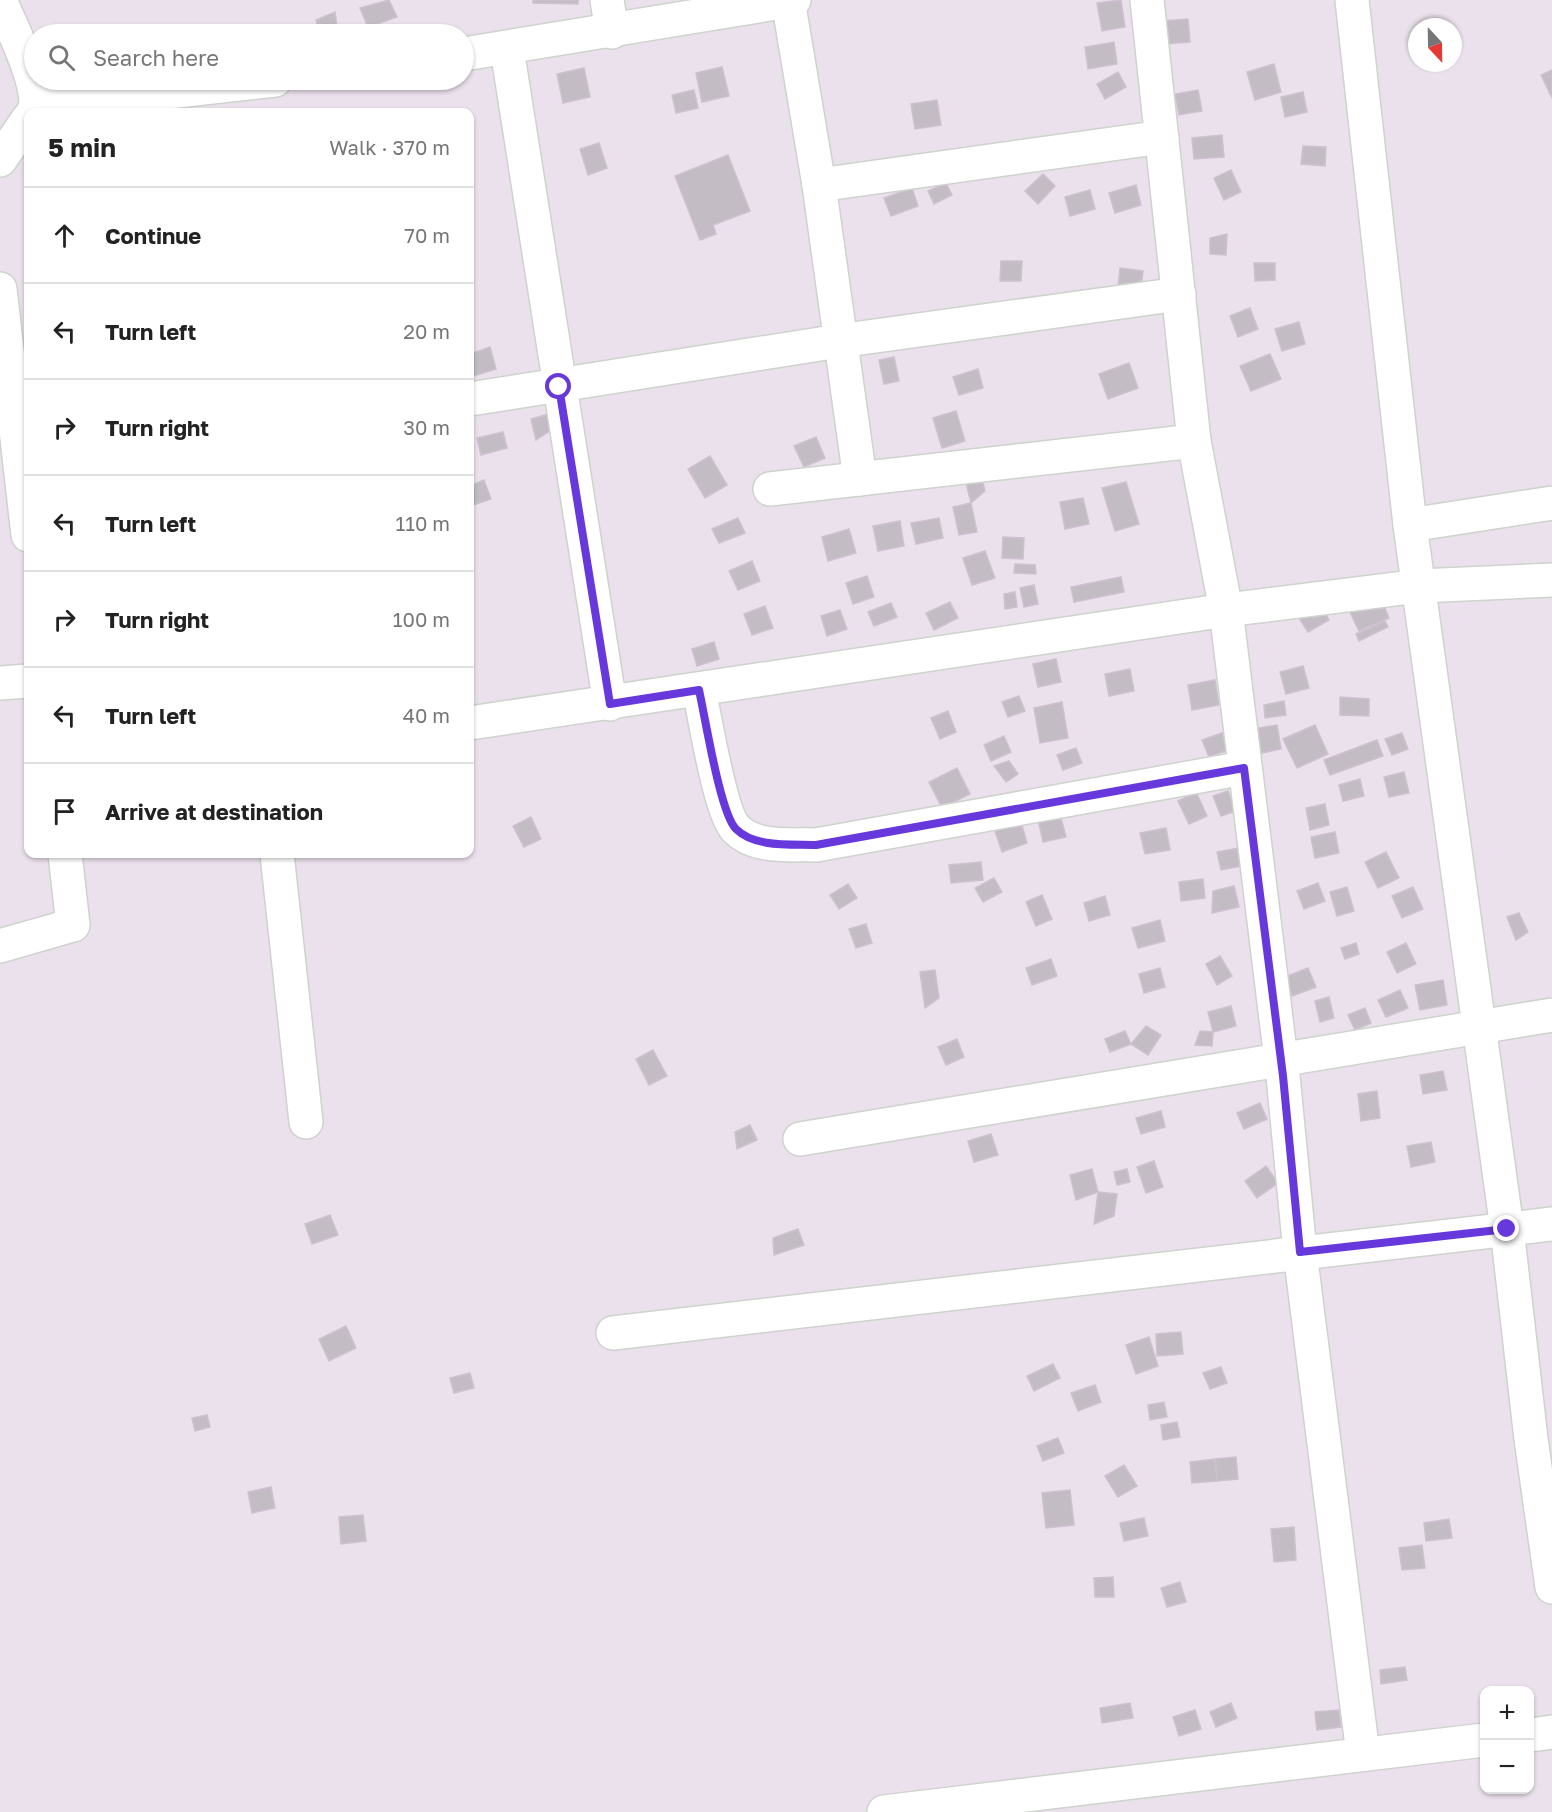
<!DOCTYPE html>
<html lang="en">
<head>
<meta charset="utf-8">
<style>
	body { margin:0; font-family:"Golos Text",sans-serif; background:#f6f6f6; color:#222 }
	.controls { position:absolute; right:18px; bottom:18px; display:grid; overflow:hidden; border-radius:12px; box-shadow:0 2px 4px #0004 }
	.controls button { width:54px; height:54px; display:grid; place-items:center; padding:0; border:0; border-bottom:2px solid #e0e0e0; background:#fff; color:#222; font:30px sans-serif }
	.compass { position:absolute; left:1408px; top:18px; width:54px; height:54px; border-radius:50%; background:#fff; box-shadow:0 2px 4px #0004; rotate:158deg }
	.stop { position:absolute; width:18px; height:18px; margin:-14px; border:4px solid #6738db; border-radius:50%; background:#fff }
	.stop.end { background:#6738db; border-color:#fff; box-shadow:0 2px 6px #0008 }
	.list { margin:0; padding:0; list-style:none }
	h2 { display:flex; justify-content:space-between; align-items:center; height:78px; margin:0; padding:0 24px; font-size:26px }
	h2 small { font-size:20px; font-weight:400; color:#767676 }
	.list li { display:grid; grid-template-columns:39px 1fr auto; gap:18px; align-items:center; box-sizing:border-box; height:96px; padding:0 24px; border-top:2px solid #e0e0e0 }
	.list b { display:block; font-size:22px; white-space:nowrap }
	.list em { font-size:20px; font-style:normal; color:#767676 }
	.icon { flex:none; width:33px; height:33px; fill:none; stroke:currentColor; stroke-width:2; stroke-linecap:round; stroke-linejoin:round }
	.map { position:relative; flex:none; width:1552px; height:1812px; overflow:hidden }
	.search { position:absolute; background:#fff; box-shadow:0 2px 4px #0004; left:24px; top:24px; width:450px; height:66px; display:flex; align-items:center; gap:15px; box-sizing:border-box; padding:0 21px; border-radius:33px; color:#767676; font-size:22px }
	.panel { position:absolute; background:#fff; box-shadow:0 2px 4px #0004; left:24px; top:108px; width:450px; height:750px; border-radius:12px }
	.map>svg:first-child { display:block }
	.building { fill:#c4bcc4; stroke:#cec0d0; stroke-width:1.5 }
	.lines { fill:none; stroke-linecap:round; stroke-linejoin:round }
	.minor-casing { stroke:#ced3cd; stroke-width:36 }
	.minor { stroke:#fff; stroke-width:33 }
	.route { stroke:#6738db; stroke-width:8 }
</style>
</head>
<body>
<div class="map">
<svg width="1552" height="1812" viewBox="0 0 1552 1812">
	<rect width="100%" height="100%" fill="#ebe1ec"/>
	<g class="building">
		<polygon points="389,0 397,17 368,27 360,8"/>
		<polygon points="533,0 578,0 578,4 533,3"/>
		<polygon points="1121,0 1125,27 1102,31 1097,3"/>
		<polygon points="335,12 338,34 320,34 316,20"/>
		<polygon points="1188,19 1190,42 1164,44 1162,21"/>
		<polygon points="1114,42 1117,64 1088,69 1085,47"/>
		<polygon points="1274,64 1281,92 1255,100 1247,72"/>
		<polygon points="722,67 729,96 702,102 696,73"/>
		<polygon points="584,68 590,97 563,103 557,74"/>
		<polygon points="1552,70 1552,98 1541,75"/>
		<polygon points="1118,72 1126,87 1105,99 1097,84"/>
		<polygon points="694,90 698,108 676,113 672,95"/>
		<polygon points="1198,90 1202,111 1179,115 1175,94"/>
		<polygon points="1303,92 1307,112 1285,117 1281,97"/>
		<polygon points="937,100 941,125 915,129 911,104"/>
		<polygon points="1222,135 1224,157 1194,159 1192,138"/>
		<polygon points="599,143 607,168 588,175 580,149"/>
		<polygon points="1303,146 1326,147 1325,166 1301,164"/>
		<polygon points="728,155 750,211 713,225 716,234 700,240 675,176"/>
		<polygon points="1231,170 1241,192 1224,200 1214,178"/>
		<polygon points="1043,174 1055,186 1038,204 1025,191"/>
		<polygon points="946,183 952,195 934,204 928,191"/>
		<polygon points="1136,185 1141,205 1115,213 1109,193"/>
		<polygon points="912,188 918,206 891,216 884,198"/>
		<polygon points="1090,190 1095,209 1070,216 1065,197"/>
		<polygon points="1227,234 1226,255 1210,254 1210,238"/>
		<polygon points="1001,261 1022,261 1021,281 1000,281"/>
		<polygon points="1254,263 1275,263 1275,280 1255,281"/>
		<polygon points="1120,268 1143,271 1141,289 1118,288"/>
		<polygon points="1250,308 1258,329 1238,337 1230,316"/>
		<polygon points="1299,322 1305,344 1282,351 1275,329"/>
		<polygon points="490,347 496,369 470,377 470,354"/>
		<polygon points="1270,354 1281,379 1251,391 1240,366"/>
		<polygon points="894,357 899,381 884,384 879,360"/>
		<polygon points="1129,363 1138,388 1108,399 1099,374"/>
		<polygon points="978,369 983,388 959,395 953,377"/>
		<polygon points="956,411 965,441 942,448 933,418"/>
		<polygon points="549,414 553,429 536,440 531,419"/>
		<polygon points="503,432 507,448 481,455 477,438"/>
		<polygon points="816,437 825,458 804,467 794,446"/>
		<polygon points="710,456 727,485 705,498 688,469"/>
		<polygon points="982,479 985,491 971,503 966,483"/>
		<polygon points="484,480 491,499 470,506 470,486"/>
		<polygon points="1126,482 1139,524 1115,531 1102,488"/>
		<polygon points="1083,498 1089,524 1065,529 1060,502"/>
		<polygon points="971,503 977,532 959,535 953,507"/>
		<polygon points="738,518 745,533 719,543 712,529"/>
		<polygon points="939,518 943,538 916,544 911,523"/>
		<polygon points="900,521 904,546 878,551 873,526"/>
		<polygon points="849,529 856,553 828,561 822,537"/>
		<polygon points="1003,537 1024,538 1023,559 1002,558"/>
		<polygon points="985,551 995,578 972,585 963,558"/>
		<polygon points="752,561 760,581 738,590 729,571"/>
		<polygon points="1015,564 1035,565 1036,574 1014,573"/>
		<polygon points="867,576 874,597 853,604 846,583"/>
		<polygon points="1121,577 1124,592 1074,602 1071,587"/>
		<polygon points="1034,585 1038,604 1024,607 1020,588"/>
		<polygon points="1015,592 1017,607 1005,609 1004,594"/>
		<polygon points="1380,596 1389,618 1359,631 1349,610"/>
		<polygon points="950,602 958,618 934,630 926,613"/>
		<polygon points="891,603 897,617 874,626 868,612"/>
		<polygon points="765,606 773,628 752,635 744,614"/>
		<polygon points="840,610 847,629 827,636 821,616"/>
		<polygon points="1310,612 1313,618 1325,612 1329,620 1308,632 1299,618"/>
		<polygon points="1385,621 1388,627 1359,641 1356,634"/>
		<polygon points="714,642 719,659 697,666 692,649"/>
		<polygon points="1056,659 1061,682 1038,687 1033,664"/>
		<polygon points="1303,666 1309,688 1286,694 1280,672"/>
		<polygon points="1130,669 1134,691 1109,696 1105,674"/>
		<polygon points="1215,680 1219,705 1192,710 1188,685"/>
		<polygon points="1019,696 1025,711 1008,717 1002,702"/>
		<polygon points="1340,697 1369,699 1369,716 1340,715"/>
		<polygon points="1284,701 1286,715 1265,718 1264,705"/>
		<polygon points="1062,702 1068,738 1040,743 1034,708"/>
		<polygon points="948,711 956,732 940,739 931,718"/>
		<polygon points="1277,725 1281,749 1257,754 1253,729"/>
		<polygon points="1315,725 1328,754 1297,768 1283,739"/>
		<polygon points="1222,733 1228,750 1209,757 1202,740"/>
		<polygon points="1402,733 1408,749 1392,755 1385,739"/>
		<polygon points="1004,736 1011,752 991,761 984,745"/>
		<polygon points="1377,740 1383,756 1330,775 1324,760"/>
		<polygon points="1076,748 1082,763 1063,770 1057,755"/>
		<polygon points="1009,761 1018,774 1006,782 994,766"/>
		<polygon points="957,768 970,794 942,808 929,782"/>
		<polygon points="1404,772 1409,793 1389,797 1384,777"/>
		<polygon points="1360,779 1364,796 1343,801 1339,785"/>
		<polygon points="1228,791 1236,811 1221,816 1213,796"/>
		<polygon points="1196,792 1207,816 1189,824 1178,801"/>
		<polygon points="1325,804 1329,825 1310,830 1306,808"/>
		<polygon points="1060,814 1066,837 1043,842 1038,819"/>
		<polygon points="531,817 541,839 524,847 513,826"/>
		<polygon points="1021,822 1027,843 1002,852 995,831"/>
		<polygon points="1166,828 1170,850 1145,854 1140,833"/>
		<polygon points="1335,832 1339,853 1315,858 1311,837"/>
		<polygon points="1238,848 1242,866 1221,870 1217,852"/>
		<polygon points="1386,852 1399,878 1378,888 1365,862"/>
		<polygon points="981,862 983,880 951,883 949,865"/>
		<polygon points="994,878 1002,892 983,902 975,888"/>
		<polygon points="1203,879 1205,898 1181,901 1179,882"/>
		<polygon points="1318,883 1325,901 1304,909 1297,891"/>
		<polygon points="848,884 857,898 839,909 830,895"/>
		<polygon points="1234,886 1239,907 1212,913 1213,891"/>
		<polygon points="1347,887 1354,911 1337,916 1330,892"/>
		<polygon points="1413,887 1423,909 1402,918 1392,896"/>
		<polygon points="1042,895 1052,919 1036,926 1026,902"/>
		<polygon points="1105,896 1110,915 1089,921 1084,903"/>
		<polygon points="1519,913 1528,932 1516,940 1507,917"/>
		<polygon points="1160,920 1165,941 1138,948 1132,928"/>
		<polygon points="866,924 872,943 856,948 849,929"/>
		<polygon points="1356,943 1359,954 1345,959 1341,948"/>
		<polygon points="1406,943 1416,964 1397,973 1387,952"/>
		<polygon points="1220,956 1232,976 1217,985 1206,964"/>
		<polygon points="1051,959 1057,976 1032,985 1026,968"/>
		<polygon points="1160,968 1165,987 1144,993 1139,974"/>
		<polygon points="1308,968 1316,987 1292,996 1285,977"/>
		<polygon points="935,970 939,998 925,1008 920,972"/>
		<polygon points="1443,980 1447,1005 1420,1010 1415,985"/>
		<polygon points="1400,990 1408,1008 1386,1017 1378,1000"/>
		<polygon points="1329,997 1334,1018 1320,1022 1315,1001"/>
		<polygon points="1231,1006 1236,1026 1213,1032 1208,1012"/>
		<polygon points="1365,1008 1371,1023 1355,1030 1348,1015"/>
		<polygon points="1146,1026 1161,1035 1148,1055 1131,1044"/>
		<polygon points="1125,1031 1131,1044 1110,1052 1105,1039"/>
		<polygon points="1200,1031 1213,1032 1212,1046 1195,1045"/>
		<polygon points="957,1039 964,1057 946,1065 938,1047"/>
		<polygon points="653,1050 667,1076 649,1085 636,1059"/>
		<polygon points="1443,1071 1447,1090 1423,1094 1420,1075"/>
		<polygon points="1377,1091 1380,1118 1361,1121 1358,1094"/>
		<polygon points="1260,1103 1267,1119 1244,1129 1237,1113"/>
		<polygon points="1161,1111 1165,1127 1141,1134 1136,1118"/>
		<polygon points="750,1125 757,1140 737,1149 735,1132"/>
		<polygon points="991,1134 998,1155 974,1162 968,1141"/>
		<polygon points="1431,1142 1435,1162 1411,1167 1407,1146"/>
		<polygon points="1154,1161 1163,1187 1146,1193 1137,1167"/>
		<polygon points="1266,1166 1278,1183 1257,1198 1245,1181"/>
		<polygon points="1092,1169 1098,1192 1076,1200 1070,1175"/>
		<polygon points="1127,1169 1130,1182 1117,1185 1114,1172"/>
		<polygon points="1098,1192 1117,1194 1114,1216 1094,1224"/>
		<polygon points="330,1215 338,1235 312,1244 305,1224"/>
		<polygon points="798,1229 804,1245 774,1255 773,1238"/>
		<polygon points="346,1326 356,1348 329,1361 319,1339"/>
		<polygon points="1181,1332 1183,1354 1157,1356 1156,1334"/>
		<polygon points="1149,1337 1158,1366 1136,1374 1126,1345"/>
		<polygon points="1053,1364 1060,1378 1034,1391 1027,1376"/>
		<polygon points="1221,1367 1227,1383 1210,1389 1203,1373"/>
		<polygon points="470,1373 474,1388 454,1393 450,1378"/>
		<polygon points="1095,1385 1101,1402 1078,1411 1071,1393"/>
		<polygon points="1164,1402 1167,1417 1150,1420 1148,1405"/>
		<polygon points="207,1415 210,1427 195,1431 192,1418"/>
		<polygon points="1177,1422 1180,1437 1163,1440 1161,1425"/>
		<polygon points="1058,1438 1064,1453 1043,1461 1037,1446"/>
		<polygon points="1236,1457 1238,1479 1217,1481 1215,1459"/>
		<polygon points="1215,1459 1217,1481 1192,1483 1190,1462"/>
		<polygon points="1124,1465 1137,1486 1118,1497 1105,1476"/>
		<polygon points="271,1487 275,1508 252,1513 248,1492"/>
		<polygon points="1070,1490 1074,1525 1046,1528 1042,1493"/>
		<polygon points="363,1515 366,1541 341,1544 339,1517"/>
		<polygon points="1144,1518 1148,1536 1124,1541 1120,1523"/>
		<polygon points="1449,1519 1452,1538 1426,1541 1424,1523"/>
		<polygon points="1294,1527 1296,1560 1274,1562 1271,1529"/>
		<polygon points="1422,1545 1425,1568 1402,1570 1399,1548"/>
		<polygon points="1113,1577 1114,1597 1095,1597 1094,1578"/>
		<polygon points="1180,1582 1186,1602 1167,1607 1161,1588"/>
		<polygon points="1405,1667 1407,1680 1381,1684 1380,1670"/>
		<polygon points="1130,1703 1133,1718 1102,1723 1100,1708"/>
		<polygon points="1231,1703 1237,1718 1216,1727 1210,1712"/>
		<polygon points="1195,1710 1201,1729 1179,1736 1173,1717"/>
		<polygon points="1339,1710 1341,1727 1317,1730 1315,1712"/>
	</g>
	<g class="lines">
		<defs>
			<g id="minor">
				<path d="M0,0C9,22 46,94 33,112"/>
				<polyline points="607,0 612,32"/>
				<polyline points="788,0 819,185 860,479"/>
				<polyline points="1147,0 1194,441 1226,610 1283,1076 1300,1252 1363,1754"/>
				<polyline points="1352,0 1410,525 1507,1229 1531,1439 1552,1587"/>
				<polyline points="507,49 610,704"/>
				<polyline points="464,54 794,0"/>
				<polyline points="36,107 275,80"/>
				<polyline points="0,160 28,119"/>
				<polyline points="819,185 1162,137"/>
				<polyline points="0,289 28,535"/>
				<polyline points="470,399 839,341 1179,294"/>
				<polyline points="770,489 1194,441"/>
				<polyline points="1410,525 1552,503"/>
				<polyline points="0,683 28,681"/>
				<path d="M699,690C705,717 720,813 736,829C756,849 791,844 816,845L1244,768"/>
				<polyline points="470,723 1226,610 1419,586 1552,580"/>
				<polyline points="277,854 306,1122"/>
				<polyline points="0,946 73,925 65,854"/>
				<polyline points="800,1139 1552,1015"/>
				<polyline points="613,1333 1552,1224"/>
				<polyline points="1530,1735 1552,1732"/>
				<polyline points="884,1812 1484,1740"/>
			</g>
		</defs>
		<use href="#minor" class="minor-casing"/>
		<use href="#minor" class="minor"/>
	</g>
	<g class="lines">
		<path class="route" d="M559,387L610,704L699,690C705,716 720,813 736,829C755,848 792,844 816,845L1244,768L1283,1076L1300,1252L1507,1229"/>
	</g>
</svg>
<div class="controls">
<button>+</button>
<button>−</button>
</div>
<svg class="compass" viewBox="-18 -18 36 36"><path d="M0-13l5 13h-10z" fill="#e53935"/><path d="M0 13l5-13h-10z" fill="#767676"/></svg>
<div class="stop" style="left:559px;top:387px"></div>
<div class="stop end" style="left:1507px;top:1229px"></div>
<div class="search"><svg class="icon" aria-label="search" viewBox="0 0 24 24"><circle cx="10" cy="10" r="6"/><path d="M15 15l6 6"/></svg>Search here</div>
<section class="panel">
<h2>5 min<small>Walk · 370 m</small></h2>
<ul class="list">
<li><svg class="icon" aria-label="ahead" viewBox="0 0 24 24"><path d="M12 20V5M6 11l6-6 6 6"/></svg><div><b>Continue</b></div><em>70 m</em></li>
<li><svg class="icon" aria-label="left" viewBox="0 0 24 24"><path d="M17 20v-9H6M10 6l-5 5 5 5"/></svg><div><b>Turn left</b></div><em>20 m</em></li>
<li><svg class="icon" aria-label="right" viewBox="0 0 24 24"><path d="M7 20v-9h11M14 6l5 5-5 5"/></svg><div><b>Turn right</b></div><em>30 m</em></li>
<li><svg class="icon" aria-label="left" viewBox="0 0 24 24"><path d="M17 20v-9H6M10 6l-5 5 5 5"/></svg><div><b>Turn left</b></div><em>110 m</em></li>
<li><svg class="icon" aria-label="right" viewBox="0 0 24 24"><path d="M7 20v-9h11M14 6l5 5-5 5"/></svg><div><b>Turn right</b></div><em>100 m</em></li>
<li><svg class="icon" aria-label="left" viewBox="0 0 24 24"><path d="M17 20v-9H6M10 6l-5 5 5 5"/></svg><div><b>Turn left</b></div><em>40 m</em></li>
<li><svg class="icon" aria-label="arrive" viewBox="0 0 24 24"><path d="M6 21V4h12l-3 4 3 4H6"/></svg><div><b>Arrive at destination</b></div></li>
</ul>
</section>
</div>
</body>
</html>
